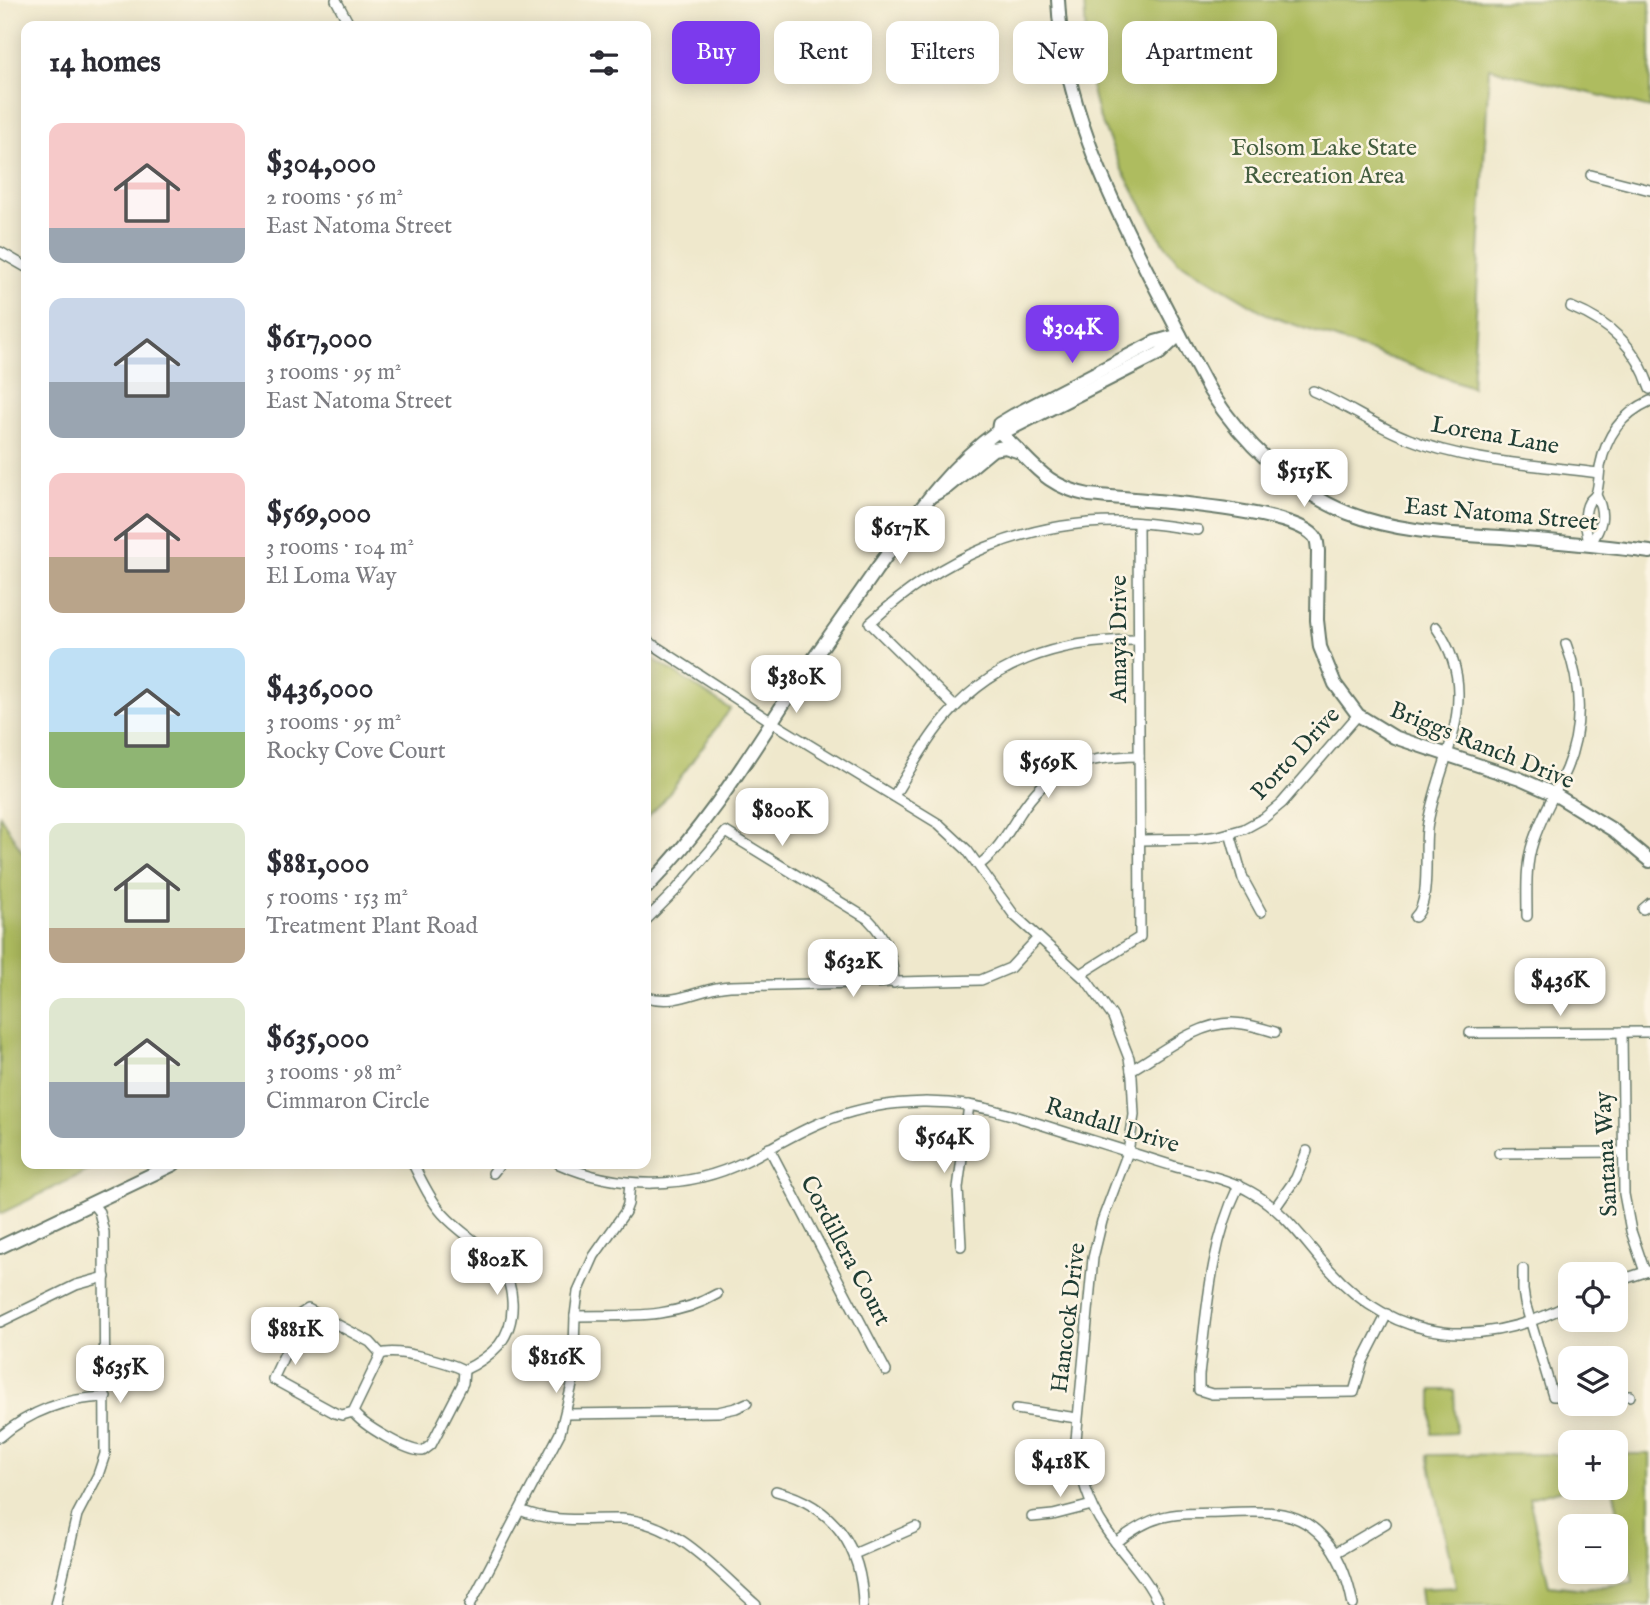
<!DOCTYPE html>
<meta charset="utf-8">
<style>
:root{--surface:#fff;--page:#f7f7f7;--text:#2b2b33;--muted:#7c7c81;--accent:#7c3aed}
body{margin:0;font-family:"IM FELL English",serif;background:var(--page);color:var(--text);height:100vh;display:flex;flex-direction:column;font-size:26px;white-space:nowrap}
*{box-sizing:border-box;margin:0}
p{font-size:23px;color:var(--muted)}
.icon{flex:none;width:38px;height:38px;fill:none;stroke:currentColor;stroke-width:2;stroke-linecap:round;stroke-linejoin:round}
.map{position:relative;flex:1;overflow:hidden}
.drawer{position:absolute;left:21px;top:21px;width:630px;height:1148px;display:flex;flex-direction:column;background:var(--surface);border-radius:14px;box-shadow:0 4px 18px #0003}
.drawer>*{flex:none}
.banner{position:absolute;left:672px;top:21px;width:665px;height:63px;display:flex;gap:14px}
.buttons{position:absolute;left:1558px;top:1262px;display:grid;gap:14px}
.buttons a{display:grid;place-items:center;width:70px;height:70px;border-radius:14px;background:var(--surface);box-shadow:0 4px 18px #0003;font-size:35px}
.price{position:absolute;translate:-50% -60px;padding:0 16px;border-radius:14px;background:#fff;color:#222;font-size:23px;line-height:46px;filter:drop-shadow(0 2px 4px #0008)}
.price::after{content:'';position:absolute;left:50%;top:42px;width:21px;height:16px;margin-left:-10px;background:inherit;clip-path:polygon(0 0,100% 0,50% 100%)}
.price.active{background:var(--accent);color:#fff}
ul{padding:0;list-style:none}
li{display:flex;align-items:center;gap:21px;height:175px;padding:0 28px}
li span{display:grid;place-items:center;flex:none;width:196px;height:140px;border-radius:14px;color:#555}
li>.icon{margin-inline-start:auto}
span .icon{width:84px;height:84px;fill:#fffc;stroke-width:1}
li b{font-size:30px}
h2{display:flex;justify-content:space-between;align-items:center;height:84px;padding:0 28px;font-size:30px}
.chip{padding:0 24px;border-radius:14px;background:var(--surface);box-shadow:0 4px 18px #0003;font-size:24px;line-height:63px}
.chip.active{background:var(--accent);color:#fff}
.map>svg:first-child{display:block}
</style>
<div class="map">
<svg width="1650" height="1605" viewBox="0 0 1650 1605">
<rect width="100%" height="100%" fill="#fcf5e5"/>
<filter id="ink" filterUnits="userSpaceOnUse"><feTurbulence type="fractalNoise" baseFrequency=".0143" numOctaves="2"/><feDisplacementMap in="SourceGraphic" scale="14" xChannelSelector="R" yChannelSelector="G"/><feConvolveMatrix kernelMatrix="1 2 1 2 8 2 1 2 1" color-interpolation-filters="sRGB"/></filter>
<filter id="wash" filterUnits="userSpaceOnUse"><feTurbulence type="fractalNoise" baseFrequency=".00686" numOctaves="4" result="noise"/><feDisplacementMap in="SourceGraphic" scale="28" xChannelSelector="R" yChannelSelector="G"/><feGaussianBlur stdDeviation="1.57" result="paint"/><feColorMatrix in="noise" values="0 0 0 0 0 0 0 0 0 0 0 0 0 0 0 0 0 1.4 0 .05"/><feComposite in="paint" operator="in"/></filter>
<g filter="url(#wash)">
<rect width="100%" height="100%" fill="#efe8cc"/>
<!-- green -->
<g fill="#aebc5f" stroke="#667c4a" stroke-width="2">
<polygon points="1084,0 1650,0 1650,108 1489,68 1472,387 1270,316 1178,261 1162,241 1122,170 1098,114 1088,74"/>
<polygon points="646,654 730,709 664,800 646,819"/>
<polygon points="0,815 26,858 26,1164 102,1164 0,1214"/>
<polygon points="1432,1390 1454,1390 1456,1433 1432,1434"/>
<polygon points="1570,1454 1570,1487 1529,1498 1549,1585 1585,1589 1633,1582 1613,1488 1615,1488 1615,1454 1650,1454 1650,1605 1422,1605 1420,1589 1456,1587 1428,1455"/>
</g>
</g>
<g filter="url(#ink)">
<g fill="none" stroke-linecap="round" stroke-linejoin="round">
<defs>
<g id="street">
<polyline points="336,0 350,26"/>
<polyline points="1591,175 1650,190"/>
<polyline points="0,252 26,267"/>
<path d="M1571,307C1611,323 1637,348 1650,389"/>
<path d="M1313,391C1346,405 1375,426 1409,439C1466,462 1538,465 1599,473"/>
<path d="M1590,544C1586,531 1582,514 1589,502C1592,498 1594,498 1596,494C1599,486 1599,475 1600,467C1606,436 1621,414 1650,401"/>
<path d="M1590,544C1602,527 1606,514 1596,495"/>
<path d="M646,640L772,722L939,824L967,850L1014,915L1087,981L1113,1017L1129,1058L1132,1077L1134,1115L1128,1152L1102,1221L1093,1258L1076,1440C1079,1472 1087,1502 1105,1528C1123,1555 1146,1575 1159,1605"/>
<path d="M955,707L870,623C940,558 1026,520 1123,522C1148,522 1173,527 1198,530"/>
<path d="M894,796C908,773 921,749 938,727C989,661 1058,640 1138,640"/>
<polyline points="1230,833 1243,879 1261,912"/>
<polyline points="1140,840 1197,839 1219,836 1244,829 1264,818 1282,803 1358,715"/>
<path d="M979,865C997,852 1007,834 1019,815C1050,765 1084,757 1139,756"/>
<polyline points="1643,909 1650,903"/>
<path d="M1527,916C1527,891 1525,866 1533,842C1541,817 1555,794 1566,769C1583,729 1582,685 1566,644"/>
<path d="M1415,917C1431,903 1424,851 1427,829C1433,782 1459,740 1458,693C1458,669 1449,646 1436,627"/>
<path d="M646,920L676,890L726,832L868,919C887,938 893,957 894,983"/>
<polyline points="1081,974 1140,937 1138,523"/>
<path d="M646,997C680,1006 698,988 730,986L981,980L1010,968L1038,938"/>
<polyline points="1622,1032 1624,1194 1631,1231 1645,1272"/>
<polyline points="1470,1033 1650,1032"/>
<path d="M1131,1070C1161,1053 1196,1023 1232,1023C1246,1023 1261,1028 1275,1032"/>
<polyline points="769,1148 886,1371"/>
<polyline points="1499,1153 1623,1152"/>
<path d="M559,1164C618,1190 688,1190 746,1161C774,1147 801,1129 830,1119C889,1097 955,1097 1015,1116C1067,1133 1120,1149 1173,1166C1200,1174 1227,1178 1251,1192C1285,1211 1304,1241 1329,1269C1397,1345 1484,1349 1570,1304"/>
<polyline points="493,1173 500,1164"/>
<path d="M1239,1185C1210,1245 1207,1311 1199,1375V1390L1212,1394L1354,1392L1363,1361L1387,1314"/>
<polyline points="1275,1208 1296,1178 1307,1151"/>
<polyline points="961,1246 958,1188 969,1105"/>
<polyline points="1523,1269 1523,1290 1525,1303 1553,1396 1570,1396"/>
<polyline points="1615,1282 1648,1271"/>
<path d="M575,1316C624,1315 673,1320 717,1294"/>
<polyline points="0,1322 76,1285 105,1277"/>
<path d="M381,1354L370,1342L308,1309L279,1328L287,1349L273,1379L335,1413L342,1415L353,1412L381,1354C397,1348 448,1362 464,1370C477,1364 490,1355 499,1345C518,1321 516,1283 496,1260C480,1243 459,1232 443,1214C430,1200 422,1181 413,1164"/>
<polyline points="1615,1396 1630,1396"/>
<polyline points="1016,1409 1077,1418"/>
<path d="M353,1412C362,1425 408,1452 423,1451L431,1445L463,1383L464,1370"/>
<polyline points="566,1414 718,1412 736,1408 747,1403"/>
<path d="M0,1437C30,1411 66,1398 106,1397"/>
<path d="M776,1491C834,1506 862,1547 863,1605"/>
<path d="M520,1510C554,1524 586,1518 622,1519C677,1522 717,1571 756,1605"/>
<polyline points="1032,1517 1053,1515 1092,1505"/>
<path d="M1116,1543C1155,1511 1174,1514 1222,1513C1239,1512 1258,1511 1276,1513C1324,1519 1345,1562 1353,1605"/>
<polyline points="1335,1553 1386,1523"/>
<polyline points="854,1554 916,1527"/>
<polyline points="56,1605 77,1515 98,1475 105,1454 104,1232 99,1212 92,1203"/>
<polyline points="470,1605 560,1433 573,1381 575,1316 578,1292 594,1256 625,1212 628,1204 630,1183"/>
</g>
<g id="secondary">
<path d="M1058,0C1063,100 1105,189 1150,277C1170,315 1189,353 1210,391C1242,441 1291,490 1348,513C1396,532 1450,534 1501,537C1551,541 1600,545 1650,552"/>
<path d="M998,431C1031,459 1042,486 1089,495C1133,500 1288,507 1314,536C1318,540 1317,545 1318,551L1317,620L1320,647L1335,684L1358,715L1394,737L1520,779L1554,794L1613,830L1650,861"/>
<polyline points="998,431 1004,432 1160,353 1178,336"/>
<polyline points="933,495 947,487 993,449 1005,447 1017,451"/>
<path d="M646,888C705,828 745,763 791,692C818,651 848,611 876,570C913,519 946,468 998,431L999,424L1014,415L1155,342L1180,335"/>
<polyline points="0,1247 174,1164"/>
</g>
</defs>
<!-- street casing -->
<use href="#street" stroke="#687969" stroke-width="12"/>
<!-- secondary casing -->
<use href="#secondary" stroke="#687969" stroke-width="16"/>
<!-- street -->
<use href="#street" stroke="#fff" stroke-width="9"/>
<!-- secondary -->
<use href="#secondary" stroke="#fff" stroke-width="12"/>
</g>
</g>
<g text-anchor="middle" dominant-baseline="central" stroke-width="5" stroke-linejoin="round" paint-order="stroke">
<!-- park labels -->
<g font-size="24" fill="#435d3f" stroke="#fcf5e5">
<text x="1324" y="148">Folsom Lake State<tspan x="1324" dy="28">Recreation Area</tspan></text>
</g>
<!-- street labels -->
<g font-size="24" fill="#1f3d34" stroke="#fcf5e5">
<text transform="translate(1495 436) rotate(10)">Lorena Lane</text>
<text transform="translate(1501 515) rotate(5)">East Natoma Street</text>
<text transform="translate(1119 639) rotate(-90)">Amaya Drive</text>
<text transform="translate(1482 746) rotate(22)">Briggs Ranch Drive</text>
<text transform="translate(1296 754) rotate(-47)">Porto Drive</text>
<text transform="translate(1112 1126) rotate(17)">Randall Drive</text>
<text transform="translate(1607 1154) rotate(-93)">Santana Way</text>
<text transform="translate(845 1251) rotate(62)">Cordillera Court</text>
<text transform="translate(1069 1318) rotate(-83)">Hancock Drive</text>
</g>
</g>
</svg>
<div class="buttons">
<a><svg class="icon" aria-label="locate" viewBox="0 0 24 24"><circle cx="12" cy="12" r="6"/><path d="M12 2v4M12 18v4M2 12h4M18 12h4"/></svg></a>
<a><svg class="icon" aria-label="layers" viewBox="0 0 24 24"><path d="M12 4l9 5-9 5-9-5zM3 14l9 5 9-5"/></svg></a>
<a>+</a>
<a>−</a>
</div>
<b class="price active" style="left:1072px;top:365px">$304K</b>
<b class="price" style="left:1304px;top:509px">$515K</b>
<b class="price" style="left:900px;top:566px">$617K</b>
<b class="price" style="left:796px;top:715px">$380K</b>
<b class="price" style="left:1048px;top:800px">$569K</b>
<b class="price" style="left:782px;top:848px">$800K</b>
<b class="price" style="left:853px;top:999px">$632K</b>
<b class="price" style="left:1560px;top:1018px">$436K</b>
<b class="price" style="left:944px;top:1175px">$564K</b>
<b class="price" style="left:497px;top:1297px">$802K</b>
<b class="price" style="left:295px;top:1367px">$881K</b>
<b class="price" style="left:556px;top:1395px">$816K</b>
<b class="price" style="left:120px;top:1405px">$635K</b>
<b class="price" style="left:1060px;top:1499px">$418K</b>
<div class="banner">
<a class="chip active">Buy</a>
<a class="chip">Rent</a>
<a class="chip">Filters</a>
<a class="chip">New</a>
<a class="chip">Apartment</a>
</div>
<section class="drawer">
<h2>14 homes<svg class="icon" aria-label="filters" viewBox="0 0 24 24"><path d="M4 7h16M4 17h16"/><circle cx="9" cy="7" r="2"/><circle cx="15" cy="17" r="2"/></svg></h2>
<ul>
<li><span style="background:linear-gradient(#f6c9c9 75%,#9aa5b1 0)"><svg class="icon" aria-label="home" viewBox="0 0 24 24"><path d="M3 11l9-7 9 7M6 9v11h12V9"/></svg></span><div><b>$304,000</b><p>2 rooms · 56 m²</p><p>East Natoma Street</p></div></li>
<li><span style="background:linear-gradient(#c9d6e8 60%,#9aa5b1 0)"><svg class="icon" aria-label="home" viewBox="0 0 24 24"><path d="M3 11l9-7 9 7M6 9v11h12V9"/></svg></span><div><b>$617,000</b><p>3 rooms · 95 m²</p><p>East Natoma Street</p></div></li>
<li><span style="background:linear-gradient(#f6c9c9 60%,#b9a48a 0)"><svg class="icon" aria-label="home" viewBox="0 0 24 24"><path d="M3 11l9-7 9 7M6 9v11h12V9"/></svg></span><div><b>$569,000</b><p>3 rooms · 104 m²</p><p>El Loma Way</p></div></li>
<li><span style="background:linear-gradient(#bfe0f5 60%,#8fb573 0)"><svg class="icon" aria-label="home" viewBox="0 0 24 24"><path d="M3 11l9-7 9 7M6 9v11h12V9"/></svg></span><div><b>$436,000</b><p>3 rooms · 95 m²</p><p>Rocky Cove Court</p></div></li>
<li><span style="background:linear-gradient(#dfe7d0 75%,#b9a48a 0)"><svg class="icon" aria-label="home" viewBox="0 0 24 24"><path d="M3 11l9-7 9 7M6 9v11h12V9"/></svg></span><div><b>$881,000</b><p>5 rooms · 153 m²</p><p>Treatment Plant Road</p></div></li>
<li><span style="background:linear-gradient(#dfe7d0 60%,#9aa5b1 0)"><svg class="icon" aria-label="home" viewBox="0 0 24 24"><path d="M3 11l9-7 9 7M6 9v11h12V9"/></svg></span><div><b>$635,000</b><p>3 rooms · 98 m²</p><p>Cimmaron Circle</p></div></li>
</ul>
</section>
</div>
